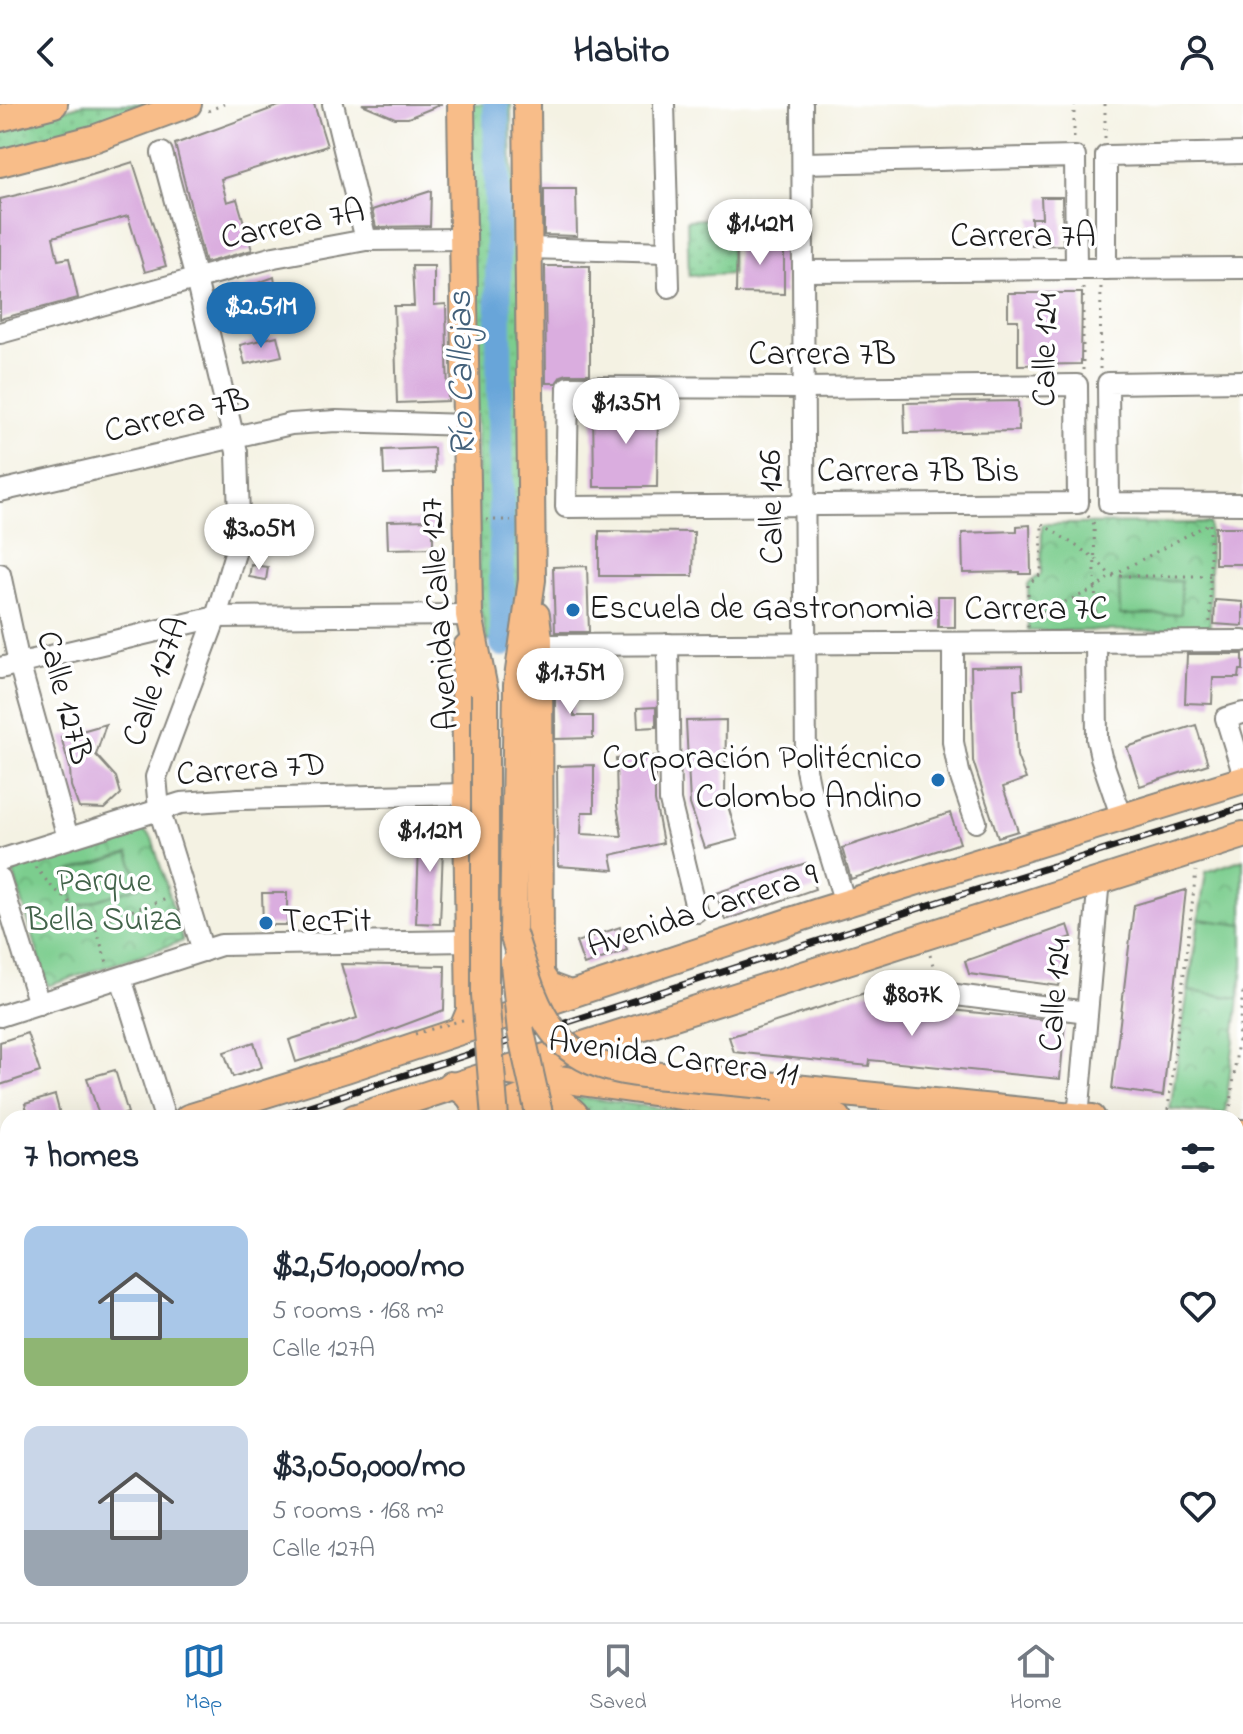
<!DOCTYPE html>
<meta charset="utf-8">
<style>
:root{--surface:#fff;--page:#f2f2f3;--text:#1f2937;--muted:#747a83;--line:#e0e1e3;--accent:#1f6fb2}
body{margin:0;font-family:"Indie Flower",sans-serif;background:var(--page);color:var(--text);height:100vh;display:flex;flex-direction:column;font-size:30px;white-space:nowrap}
*{box-sizing:border-box;margin:0}
p{font-size:26px;color:var(--muted)}
.icon{flex:none;width:44px;height:44px;fill:none;stroke:currentColor;stroke-width:2;stroke-linecap:round;stroke-linejoin:round}
.map{position:relative;flex:1;overflow:hidden}
.details{position:absolute;left:0px;top:1006px;width:1244px;height:512px;display:flex;flex-direction:column;background:var(--surface);border-radius:24px 24px 0 0;box-shadow:0 8px 32px #0002}
.details>*{flex:none}
.price{position:absolute;translate:-50% -68px;padding:0 18px;border-radius:28px;background:#fff;color:#222;font-size:26px;line-height:52px;filter:drop-shadow(0 2px 4px #0008)}
.price::after{content:'';position:absolute;left:50%;top:48px;width:24px;height:18px;margin-left:-12px;background:inherit;clip-path:polygon(0 0,100% 0,50% 100%)}
.price.current{background:var(--accent);color:#fff}
ul{padding:0;list-style:none}
li{display:flex;align-items:center;gap:24px;height:200px;padding:0 24px}
li span{display:grid;place-items:center;flex:none;width:224px;height:160px;border-radius:16px;color:#555}
li>.icon{margin-inline-start:auto}
span .icon{width:96px;height:96px;fill:#fffc;stroke-width:1}
li b{font-size:34px}
h2{display:flex;justify-content:space-between;align-items:center;height:96px;padding:0 24px;font-size:34px}
header{display:flex;justify-content:space-between;align-items:center;height:104px;padding:0 24px;background:var(--surface);font-size:36px;font-weight:700}
.tabs{display:flex;justify-content:space-around;align-items:center;height:112px;border-top:2px solid var(--line);background:var(--surface);font-size:22px;color:var(--muted)}
.tabs a{display:grid;justify-items:center;gap:4px}
.tabs .current{color:var(--accent)}
.map>svg:first-child{display:block}
</style>
<header><svg class="icon" aria-label="back" viewBox="0 0 24 24"><path d="M15 5l-7 7 7 7"/></svg>Habito<svg class="icon" aria-label="person" viewBox="0 0 24 24"><circle cx="12" cy="8" r="4"/><path d="M4 21q1-7 8-7t8 7"/></svg></header>
<div class="map">
<svg width="1243" height="1518" viewBox="0 0 1243 1518">
<defs>
<pattern id="grass-dots" width="8" height="8" patternUnits="userSpaceOnUse" patternTransform="scale(2)"><rect width="8" height="8" fill="#7ccd8e"/><path d="M2 2h.1M6 6h.1" fill="none" stroke="#6baf7a" stroke-width="1.8" stroke-linecap="round"/></pattern>
<pattern id="park-crowns" width="20" height="18" patternUnits="userSpaceOnUse" patternTransform="scale(2)"><rect width="20" height="18" fill="#7ccd8e"/><path d="M2 6a3 3 0 1 1 6 0M12 15a3 3 0 1 1 6 0" fill="none" stroke="#6baf7a"/></pattern>
</defs>
<rect width="100%" height="100%" fill="#fff"/>
<filter id="ink" filterUnits="userSpaceOnUse"><feTurbulence type="fractalNoise" baseFrequency=".0125" numOctaves="2"/><feDisplacementMap in="SourceGraphic" scale="16" xChannelSelector="R" yChannelSelector="G"/><feConvolveMatrix kernelMatrix="1 2 1 2 8 2 1 2 1" color-interpolation-filters="sRGB"/></filter>
<filter id="wash" filterUnits="userSpaceOnUse"><feTurbulence type="fractalNoise" baseFrequency=".006" numOctaves="4" result="noise"/><feDisplacementMap in="SourceGraphic" scale="32" xChannelSelector="R" yChannelSelector="G"/><feGaussianBlur stdDeviation="1.8" result="paint"/><feColorMatrix in="noise" values="0 0 0 0 0 0 0 0 0 0 0 0 0 0 0 0 0 1.4 0 .05"/><feComposite in="paint" operator="in"/></filter>
<g filter="url(#wash)">
<rect width="100%" height="100%" fill="#f4f2e3"/>
<!-- grass -->
<g fill="url(#grass-dots)" stroke="#4c7455" stroke-width="2">
<polygon points="83,0 158,0 38,39 0,48 0,23"/>
<path d="M470,0H511C511,42 511,82 521,123L524,427L515,515L509,536L487,537L480,505Z"/>
<polygon points="729,114 732,170 689,172 687,116"/>
<polygon points="564,991 732,1014 587,1014"/>
<rect x="522" y="1510" width="74" height="8"/>
</g>
<!-- park -->
<g fill="url(#park-crowns)" stroke="#4c7455" stroke-width="2">
<polygon points="1210,419 1210,526 1028,527 1028,480 1041,470 1042,420"/>
<polygon points="131,724 142,725 152,734 183,837 48,882 13,767 30,758"/>
<polygon points="1243,755 1243,861 1225,1010 1170,1005 1206,768"/>
<polygon points="991,1510 1226,1510 1225,1518 990,1518"/>
</g>
<!-- pitch -->
<g fill="#7ccd8e" stroke="#4c7455" stroke-width="2">
<polygon points="1181,477 1181,510 1120,511 1119,478"/>
<polygon points="129,749 140,782 76,803 66,769"/>
<polygon points="1199,815 1243,821 1243,860 1239,894 1189,887"/>
</g>
<g fill="none" stroke-linecap="round" stroke-linejoin="round">
<!-- river -->
<g stroke="#67a5d9" stroke-width="26">
<polyline points="496,0 503,540"/>
<polyline points="577,1510 577,1518"/>
</g>
</g>
<g id="blocks">
<!-- building -->
<g fill="#daaddf">
<polygon points="284,0 314,0 327,42 221,75 227,98 237,95 252,146 205,159 175,40"/>
<polygon points="362,0 442,0 408,14 395,14"/>
<polygon points="133,58 166,162 145,168 128,112 53,133 58,156 69,154 78,194 0,215 0,95 63,80"/>
<polygon points="544,85 576,85 577,132 544,131"/>
<polygon points="431,87 430,122 376,123 372,106"/>
<polygon points="1041,93 1062,93 1063,141 1032,142 1031,114 1042,114"/>
<polygon points="737,136 784,137 784,190 736,189"/>
<polygon points="412,162 434,162 434,201 446,200 448,297 397,299 394,202 414,202"/>
<polygon points="545,162 590,162 590,270 567,270 561,272 556,279 546,279"/>
<polygon points="274,173 277,189 269,191 270,200 234,210 227,186 236,183 238,186"/>
<polygon points="1008,189 1082,189 1081,260 1018,261 1018,216 1008,216"/>
<polygon points="277,232 282,252 245,260 240,241"/>
<polygon points="1018,297 1019,327 905,329 904,299"/>
<polygon points="658,301 657,383 594,383 593,302"/>
<polygon points="434,344 435,369 384,371 383,346"/>
<polygon points="433,416 433,444 388,445 387,417"/>
<polygon points="1030,421 1031,470 1020,470 1020,468 963,469 962,429 1017,427 1017,422"/>
<rect x="1215" y="423" width="28" height="37"/>
<polygon points="599,427 694,428 693,472 599,472"/>
<polygon points="251,461 268,463 266,476 249,473"/>
<polygon points="587,462 589,528 555,528 553,463"/>
<rect x="938" y="492" width="17" height="31"/>
<polygon points="1215,496 1243,498 1243,522 1214,520"/>
<polygon points="1187,550 1243,550 1243,566 1240,566 1239,574 1213,574 1212,600 1185,599"/>
<polygon points="1022,562 1023,585 1014,585 1017,652 1026,675 1003,683 1018,727 998,733 973,657 971,563"/>
<polygon points="555,580 572,580 574,612 593,612 593,634 555,635"/>
<polygon points="656,603 656,623 638,624 637,604"/>
<polygon points="726,616 725,692 738,735 705,744 690,700 686,617"/>
<polygon points="106,620 96,651 116,673 121,690 105,705 79,704 71,682 70,664 61,633"/>
<polygon points="1196,621 1208,660 1140,682 1127,643"/>
<polygon points="655,652 655,697 663,739 611,751 614,766 558,762 557,662 594,661 594,708 582,708 581,730 622,732 617,702 616,655"/>
<polygon points="950,709 960,739 851,775 842,744"/>
<polygon points="420,719 444,720 440,820 416,819"/>
<polygon points="806,759 815,785 725,816 716,789"/>
<polygon points="1186,786 1163,992 1112,985 1134,801"/>
<polygon points="262,789 287,789 287,821 263,821"/>
<polygon points="1068,821 1072,833 1066,835 1069,843 1059,882 969,870 965,857"/>
<polygon points="620,823 627,846 584,861 576,838"/>
<polygon points="341,860 445,862 444,906 356,939 296,958 289,936 357,914"/>
<polygon points="877,885 876,898 1065,918 1060,975 870,956 869,962 734,948 729,933"/>
<polygon points="27,929 40,968 0,981 0,938"/>
<polygon points="254,938 262,963 233,973 224,948"/>
<polygon points="115,966 128,1009 112,1014 100,1014 87,974"/>
<polygon points="55,991 61,1014 29,1014 25,1000"/>
</g>
</g>
</g>
<g filter="url(#ink)">
<use href="#blocks" fill-opacity="0" stroke="#888780" stroke-width="2"/>
<g fill="none" stroke-linecap="round" stroke-linejoin="round">
<defs>
<g id="minor">
<polyline points="333,0 366,136"/>
<polyline points="664,0 669,183"/>
<polyline points="802,0 806,665 810,685 845,799"/>
<polyline points="162,49 196,175 237,348 239,414 235,449 216,513 156,673 159,705 203,847"/>
<polyline points="803,59 1075,53 1076,165"/>
<polyline points="529,144 667,148"/>
<polyline points="1106,165 1106,52 1243,49"/>
<polyline points="803,167 1243,164"/>
<polyline points="0,229 274,153 366,136 462,135"/>
<polyline points="1243,277 1108,279 1109,399 1243,400"/>
<polygon points="1077,281 1078,399 566,403 568,283 803,284"/>
<polyline points="0,387 291,320 336,317 466,321"/>
<polyline points="0,470 19,559 68,734"/>
<polyline points="1096,538 1097,635 1101,653 1122,714"/>
<polyline points="953,539 953,638 959,668 976,718"/>
<polyline points="668,540 670,697 697,808"/>
<polyline points="530,550 539,544 550,541 1243,537"/>
<polyline points="0,564 216,513 469,511"/>
<polyline points="1243,609 1226,614 1243,669"/>
<polyline points="0,756 181,699 239,695 467,690"/>
<polyline points="0,774 39,900"/>
<polyline points="121,874 165,1014"/>
<polyline points="941,889 1087,908"/>
<polyline points="0,912 221,841 469,837"/>
<polyline points="1078,1013 1099,775"/>
<polyline points="1236,1187 1243,1188"/>
<polyline points="1236,1367 1243,1368"/>
<polyline points="369,1510 370,1518"/>
<polyline points="446,1510 447,1518"/>
<polyline points="732,1510 733,1518"/>
<polyline points="915,1510 915,1518"/>
</g>
<g id="major">
<polyline points="461,0 469,511 485,590"/>
<polyline points="0,14 54,0"/>
<polyline points="0,59 96,34 188,0"/>
<polyline points="536,511 539,535 540,870 548,882 570,890"/>
<polyline points="513,830 517,581 532,476 527,0"/>
<polyline points="462,926 470,907 465,580 467,543"/>
<polyline points="509,968 838,1014"/>
<path d="M450,981C468,986 475,996 477,1014"/>
<polyline points="775,982 1092,1014"/>
<polyline points="188,1014 346,965 818,808 1243,676"/>
<polyline points="354,1014 1243,731"/>
<path d="M497,1014C518,983 556,986 578,1014"/>
<polyline points="1236,1029 1243,1029"/>
<polyline points="1236,1059 1243,1060"/>
<polyline points="0,1072 8,1070"/>
<polyline points="0,1126 8,1123"/>
<polyline points="513,1510 514,1518"/>
<polyline points="611,1510 612,1518"/>
</g>
</defs>
<!-- minor casing -->
<use href="#minor" stroke="#888780" stroke-width="24"/>
<!-- major casing -->
<use href="#major" stroke="#888780" stroke-width="30"/>
<!-- path -->
<g stroke="#888780" stroke-width="3" stroke-dasharray="2 6" stroke-linecap="butt">
<polyline points="1074,0 1074,36"/>
<polyline points="1105,0 1105,36"/>
<polyline points="208,7 224,0"/>
<polyline points="1100,265 1101,181"/>
<polyline points="1083,266 1083,182"/>
<polyline points="1088,412 1094,420 1096,522"/>
<polyline points="486,416 511,416"/>
<polyline points="1042,420 1095,454 1111,472 1210,472"/>
<polyline points="1210,420 1210,520"/>
<polyline points="1028,514 1095,485 1111,472 1210,419"/>
<polyline points="1028,523 1028,480 1041,470 1042,421"/>
<polyline points="35,763 52,783 94,819 107,859"/>
<polyline points="94,819 170,794"/>
<polyline points="930,851 937,874"/>
<polyline points="1230,1010 1243,888"/>
<polyline points="1167,1014 1196,767"/>
<polyline points="1020,1510 1023,1518"/>
<polyline points="1087,1518 1088,1510"/>
<polyline points="1165,1518 1165,1510"/>
<polyline points="1201,1518 1243,1514"/>
</g>
<!-- minor -->
<use href="#minor" stroke="#fff" stroke-width="20"/>
<!-- major -->
<use href="#major" stroke="#f8bd89" stroke-width="26"/>
<defs>
<g id="rail">
<polyline points="272,1014 957,792 1243,703"/>
<polyline points="0,1098 8,1095"/>
</g>
</defs>
<!-- rail casing -->
<use href="#rail" stroke="#1c1c1c" stroke-width="7"/>
<!-- rail -->
<use href="#rail" stroke="#fff" stroke-width="4" stroke-dasharray="12" stroke-linecap="butt"/>
<defs>
<g id="major-bridge">
<polyline points="485,590 485,891 495,1014"/>
<path d="M513,830C524,863 532,899 553,927C585,970 641,970 689,974C718,977 746,979 775,982"/>
<polyline points="514,860 521,928 540,1014"/>
</g>
</defs>
<!-- major-bridge casing -->
<use href="#major-bridge" stroke="#888780" stroke-width="30" stroke-linecap="butt"/>
<!-- path-bridge -->
<polyline stroke="#888780" stroke-width="3" stroke-dasharray="2 6" stroke-linecap="butt" points="415,930 466,915"/>
<!-- major-bridge -->
<use href="#major-bridge" stroke="#f8bd89" stroke-width="26"/>
</g>
</g>
<!-- markers -->
<g fill="#1f6fb2" stroke="#fff" stroke-width="3">
<circle cx="573" cy="506" r="8"/>
<circle cx="938" cy="676" r="8"/>
<circle cx="266" cy="819" r="8"/>
</g>
<g text-anchor="middle" dominant-baseline="central" stroke-width="7" stroke-linejoin="round" paint-order="stroke">
<!-- street labels -->
<g font-size="34" fill="#1c1c1c" stroke="#fff">
<text transform="translate(293 122) rotate(-11)">Carrera 7A</text>
<text x="1023" y="134">Carrera 7A</text>
<text transform="translate(1047 246) rotate(-89)">Calle 124</text>
<text x="822" y="252">Carrera 7B</text>
<text transform="translate(177 313) rotate(-13)">Carrera 7B</text>
<text x="918" y="369">Carrera 7B Bis</text>
<text transform="translate(773 403) rotate(-91)">Calle 126</text>
<text x="1036" y="507">Carrera 7C</text>
<text transform="translate(441 510) rotate(-94)">Avenida Calle 127</text>
<text transform="translate(157 578) rotate(-70)">Calle 127A</text>
<text transform="translate(63 594) rotate(75)">Calle 127B</text>
<text transform="translate(251 667) rotate(-4)">Carrera 7D</text>
<text transform="translate(703 808) rotate(-18)">Avenida Carrera 9</text>
<text transform="translate(1057 891) rotate(-85)">Calle 124</text>
<text transform="translate(673 955) rotate(8)">Avenida Carrera 11</text>
</g>
<!-- poi labels -->
<g font-size="34" fill="#1c1c1c" stroke="#fff" text-anchor="start">
<text x="589" y="506">Escuela de Gastronomia</text>
<text x="922" y="656" text-anchor="end">Corporación Politécnico<tspan x="922" dy="39">Colombo Andino</tspan></text>
<text x="282" y="819">TecFit</text>
</g>
<!-- park labels -->
<g font-size="34" fill="#42634a" stroke="#fff">
<text x="104" y="779">Parque<tspan x="104" dy="39">Bella Suiza</tspan></text>
</g>
<!-- water labels -->
<g font-size="36" font-style="italic" fill="#42607a" stroke="#fff">
<text transform="translate(463 270) rotate(-91)">Río Callejas</text>
</g>
</g>
</svg>
<b class="price" style="left:760px;top:163px">$1.42M</b>
<b class="price current" style="left:261px;top:246px">$2.51M</b>
<b class="price" style="left:626px;top:342px">$1.35M</b>
<b class="price" style="left:259px;top:468px">$3.05M</b>
<b class="price" style="left:570px;top:612px">$1.75M</b>
<b class="price" style="left:430px;top:770px">$1.12M</b>
<b class="price" style="left:912px;top:934px">$807K</b>
<section class="details">
<h2>7 homes<svg class="icon" aria-label="filters" viewBox="0 0 24 24"><path d="M4 7h16M4 17h16"/><circle cx="9" cy="7" r="2"/><circle cx="15" cy="17" r="2"/></svg></h2>
<ul>
<li><span style="background:linear-gradient(#a9c7e8 70%,#8fb573 0)"><svg class="icon" aria-label="home" viewBox="0 0 24 24"><path d="M3 11l9-7 9 7M6 9v11h12V9"/></svg></span><div><b>$2,510,000/mo</b><p>5 rooms · 168 m²</p><p>Calle 127A</p></div><svg class="icon" aria-label="heart" viewBox="0 0 24 24"><path d="M12 20l-8-8c-3-5 5-10 8-4 3-6 11-1 8 4z"/></svg></li>
<li><span style="background:linear-gradient(#c9d6e8 65%,#9aa5b1 0)"><svg class="icon" aria-label="home" viewBox="0 0 24 24"><path d="M3 11l9-7 9 7M6 9v11h12V9"/></svg></span><div><b>$3,050,000/mo</b><p>5 rooms · 168 m²</p><p>Calle 127A</p></div><svg class="icon" aria-label="heart" viewBox="0 0 24 24"><path d="M12 20l-8-8c-3-5 5-10 8-4 3-6 11-1 8 4z"/></svg></li>
</ul>
</section>
</div>
<nav class="tabs">
<a class="current"><svg class="icon" aria-label="map" viewBox="0 0 24 24"><path d="M3 6l6-2 6 2 6-2v14l-6 2-6-2-6 2zM9 4v14M15 6v14"/></svg>Map</a>
<a><svg class="icon" aria-label="saved" viewBox="0 0 24 24"><path d="M7 4h10v16l-5-4-5 4z"/></svg>Saved</a>
<a><svg class="icon" aria-label="home" viewBox="0 0 24 24"><path d="M3 11l9-7 9 7M6 9v11h12V9"/></svg>Home</a>
</nav>
